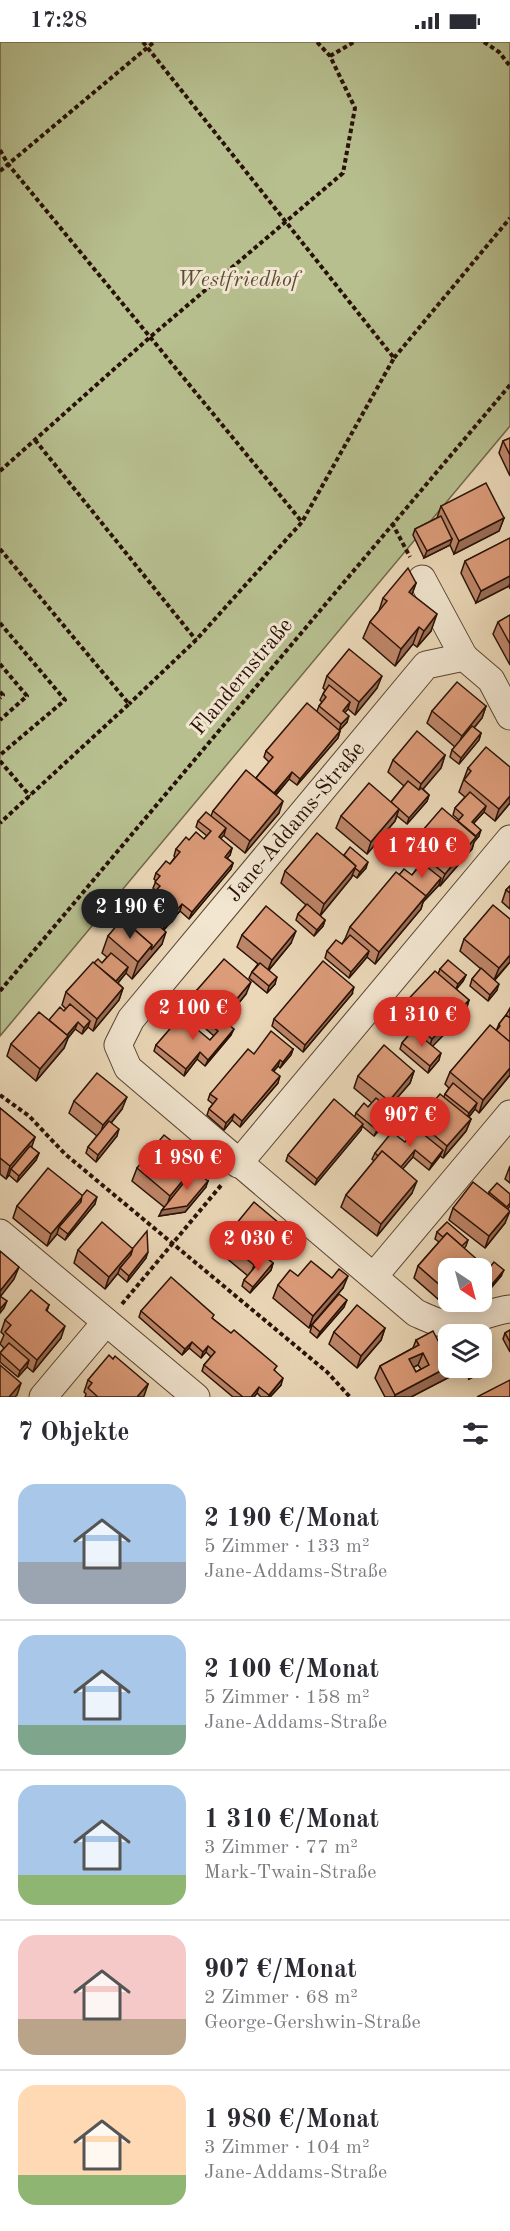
<!DOCTYPE html>
<html lang="de">
<meta charset="utf-8">
<style>
:root{--surface:#fff;--page:#f7f7f7;--text:#2b2b33;--muted:#7c7c81;--line:#e1e1e2;--accent:#d93025}
body{margin:0;font-family:"Old Standard TT",serif;background:var(--page);color:var(--text);height:100vh;display:flex;flex-direction:column;font-size:22px;white-space:nowrap}
*{box-sizing:border-box;margin:0}
p{font-size:20px;color:var(--muted)}
.icon{flex:none;width:33px;height:33px;fill:none;stroke:currentColor;stroke-width:2;stroke-linecap:round;stroke-linejoin:round}
.map{position:relative;height:1355px;overflow:hidden}
.drawer{display:flex;flex-direction:column;background:var(--surface);flex:1}
.drawer>*{flex:none}
.needle{width:39px;rotate:144deg}
.controls{position:absolute;left:438px;top:1216px;display:grid;gap:12px}
.controls a{display:grid;place-items:center;width:54px;height:54px;border-radius:12px;background:var(--surface);box-shadow:0 3px 15px #0003;font-size:30px}
.price{position:absolute;translate:-50% -51px;padding:0 14px;border-radius:21px;background:var(--accent);color:#fff;font-size:20px;line-height:39px;filter:drop-shadow(0 2px 3px #0008)}
.price::after{content:'';position:absolute;left:50%;top:36px;width:18px;height:14px;margin-left:-9px;background:inherit;clip-path:polygon(0 0,100% 0,50% 100%)}
.price.active{background:#222;color:#fff}
ul{padding:0;list-style:none}
li{display:flex;align-items:center;gap:18px;height:150px;padding:0 18px}
li+li{border-top:2px solid var(--line)}
li span{display:grid;place-items:center;flex:none;width:168px;height:120px;border-radius:18px;color:#555}
li>.icon{margin-inline-start:auto}
span .icon{width:72px;height:72px;fill:#fffc;stroke-width:1}
li b{font-size:26px}
h2{display:flex;justify-content:space-between;align-items:center;height:72px;padding:0 18px;font-size:26px}
.status{display:flex;justify-content:space-between;align-items:center;height:42px;padding:0 30px;background:var(--surface);direction:ltr}
.status svg{height:16px;fill:currentColor}
.map>svg:first-child{display:block}
</style>
<div class="status"><b>17:28</b><svg viewBox="0 0 49 12"><path d="M0 12V9h3v3zM5 12V6h3v6zM10 12V3h3v9zM15 12V0h3v12zM26 1h20v11H26zM47 4h2v5h-2z"/></svg></div>
<div class="map">
<svg width="510" height="1355" viewBox="0 0 510 1355">
<rect width="100%" height="100%" fill="#ebd8b8"/>
<filter id="stains"><feTurbulence type="fractalNoise" baseFrequency=".00333" numOctaves="4"/><feColorMatrix values="0 0 0 0 .2 0 0 0 0 .09 0 0 0 0 .02 0 0 0 .5 -.17"/></filter>
<radialGradient id="worn" r=".72"><stop offset=".6" stop-color="#630" stop-opacity="0"/><stop offset="1" stop-color="#630" stop-opacity=".3"/></radialGradient>
<!-- green -->
<polygon fill="#b7bf8f" stroke="#70684a" stroke-width="1.5" points="0,0 510,0 510,384 0,994"/>
<g fill="none" stroke-linecap="round" stroke-linejoin="round">
<defs>
<g id="minor">
<polyline points="422,537 464,615"/>
<path d="M510,674L491,638L464,615L426,623L131,977L118,1003L128,1026L416,1271C423,1274 431,1278 438,1280C458,1286 489,1269 510,1267"/>
<polyline points="238,1122 510,797"/>
<polyline points="0,1191 196,1355"/>
<polyline points="374,1234 510,1072"/>
<polyline points="43,1355 106,1280"/>
</g>
</defs>
<!-- minor casing -->
<use href="#minor" stroke="#594332" stroke-width="29"/>
<!-- path -->
<g stroke="#281106" stroke-width="4" stroke-dasharray="4.5 3" stroke-linecap="butt">
<polyline points="143,0 394,316 302,480"/>
<polyline points="484,0 499,10 510,24"/>
<polyline points="330,14 354,0"/>
<polyline points="0,108 8,122 302,480 196,598 129,662"/>
<polyline points="0,129 154,0"/>
<polyline points="394,316 510,176"/>
<polyline points="35,398 196,598"/>
<polyline points="0,429 149,296 343,131 355,66 330,14 317,0"/>
<polyline points="392,481 410,515"/>
<polyline points="0,507 129,662 0,781"/>
<polyline points="0,581 65,658 0,713"/>
<polyline points="0,622 27,654 0,678"/>
<polyline points="0,650 3,653 0,656"/>
<polyline points="0,719 30,754"/>
<polyline points="0,949 510,343"/>
<polyline points="0,1053 29,1074 65,1112 327,1330 350,1355"/>
<polyline points="122,1262 223,1141"/>
</g>
<!-- minor -->
<use href="#minor" stroke="#f2e6d1" stroke-width="27"/>
</g>
<!-- wall -->
<g fill="#bd8568" stroke="#281106" stroke-width="1.5" fill-rule="evenodd">
<polygon points="510,396 510,434 499,411 503,399"/>
<polygon points="441,464 504,476 499,489 454,512 450,503 424,516 413,493 415,487 437,476"/>
<polygon points="510,496 510,547 509,544 476,561 461,531 465,519"/>
<polygon points="416,541 412,552 431,589 417,605 413,602 395,624 363,596 370,580 379,569 383,556"/>
<polygon points="510,573 510,623 493,592 498,580"/>
<polygon points="327,634 377,646 355,673 348,667 345,670 347,680 339,688 340,689 338,696 297,743 289,737 276,753 279,771 245,811 223,793 220,797 232,806 230,813 227,816 233,821 231,827 189,877 180,869 164,888 162,902 132,937 126,931 118,941 123,946 119,958 93,989 88,985 82,992 75,987 68,996 64,1006 36,1039 7,1014 11,1002 64,969 66,967 62,963 66,950 94,921 102,921 107,915 102,911 108,894 124,878 142,869 143,863 156,849 153,846 156,839 154,837 156,831 170,822 175,815 174,814 176,807 189,798 204,797 207,794 196,785 198,779 211,774 213,769 256,736 269,720 264,715 266,709 317,669 319,664 322,660 320,658 325,648 323,646"/>
<polygon points="486,664 482,676 474,686 481,691 479,698 459,722 450,715 452,708 455,705 427,681 432,669"/>
<polygon points="445,713 441,726 423,747 429,753 427,759 407,782 397,774 395,779 367,812 336,786 341,774 391,760 404,744 388,730 393,718"/>
<polygon points="468,726 510,761 495,779 484,770 474,781 479,794 474,800 472,807 440,844 439,843 423,860 421,867 375,922 367,915 349,936 325,916 327,909 342,902 345,897 350,885 399,833 412,833 418,825 406,815 410,803 459,778 453,773 455,766 465,755 459,750"/>
<polygon points="344,813 366,826 357,836 353,833 351,836 320,874 325,878 323,884 314,894 296,878 298,872 306,863 281,841 285,829"/>
<polygon points="510,844 510,867 502,860 506,848"/>
<polygon points="510,877 510,920 495,938 497,948 488,959 470,944 472,937 481,927 460,909 464,897"/>
<polygon points="242,893 291,901 269,928 275,942 267,951 249,936 252,930 258,922 237,905"/>
<polygon points="440,927 466,933 463,939 456,947 469,958 465,971 432,1004 439,1018 428,1031 400,1007 402,1001 409,993 394,980 398,968 438,932"/>
<polygon points="197,948 246,952 224,979 231,993 205,1024 197,1017 184,1034 154,1009 156,1003 210,998 214,994 206,987 208,981 212,977 193,960"/>
<polygon points="352,952 303,1010 272,984 274,977"/>
<polygon points="510,966 510,1033 479,1071 475,1067 469,1075 471,1077 466,1089 443,1116 440,1114 429,1128 413,1115 402,1127 412,1151 377,1194 341,1165 346,1153 374,1119 372,1117 375,1111 405,1100 413,1092 417,1079 444,1055 445,1052 449,1046 445,1042 450,1030 496,989 499,982 506,973"/>
<polygon points="293,1007 291,1013 280,1026 278,1024 274,1029 278,1041 240,1085 232,1078 224,1088 207,1073 209,1067 213,1062 208,1058 210,1052 254,1012"/>
<polygon points="414,1029 410,1041 388,1066 393,1070 390,1076 374,1094 362,1084 361,1088 315,1143 286,1119 288,1113 355,1074 356,1071 368,1065 372,1061 354,1046 358,1034"/>
<polygon points="74,1059 122,1067 111,1081 117,1094 96,1120 86,1111 88,1105 97,1094 69,1071"/>
<polygon points="0,1066 35,1095 31,1105 39,1111 36,1118 17,1140 9,1133 6,1137 0,1132"/>
<polygon points="510,1124 510,1141 505,1137"/>
<polygon points="137,1126 195,1128 206,1145 185,1170 159,1174 164,1165 132,1139"/>
<polygon points="489,1150 510,1152 510,1164 508,1167 505,1181 485,1206 449,1178 453,1166 489,1152"/>
<polygon points="82,1154 95,1162 65,1198 57,1192 47,1204 13,1176 17,1164"/>
<polygon points="437,1190 468,1198 466,1204 448,1227 448,1259 438,1257 414,1236 418,1224 439,1200 435,1197"/>
<polygon points="223,1198 280,1198 266,1215 273,1221 271,1228 250,1251 242,1244 244,1238 248,1234 219,1210"/>
<polygon points="133,1206 146,1216 127,1240 118,1232 118,1231 105,1247 74,1221 78,1208"/>
<polygon points="298,1234 343,1246 309,1286 273,1256 278,1243"/>
<polygon points="501,1234 485,1253 482,1250 482,1235"/>
<polygon points="49,1263 47,1269 61,1296 33,1330 27,1325 18,1335 0,1320 0,1311 4,1306 0,1302 4,1293 1,1290 5,1278"/>
<polygon points="344,1265 317,1296 310,1290 312,1283"/>
<polygon points="141,1269 213,1277 275,1329 281,1343 270,1355 261,1355 257,1351 254,1355 233,1355 202,1329 204,1323 211,1315 206,1310 201,1316 189,1306 182,1313 139,1275"/>
<polygon points="385,1286 381,1298 357,1326 329,1302 334,1290"/>
<polygon points="510,1288 510,1310 503,1297 505,1291"/>
<path d="M416,1298L448,1326L489,1327L469,1337L463,1328L411,1355H385L375,1336L380,1324L413,1306ZM418,1323L421,1327L416,1330L413,1325Z"/>
<polygon points="88,1338 148,1342 143,1355 85,1355 86,1352 84,1350"/>
</g>
<!-- shaded-wall -->
<g fill="#9a6c55" stroke="#281106" stroke-width="1.5">
<polygon points="504,476 499,489 454,512 459,499"/>
<polygon points="452,497 450,503 424,516 427,509"/>
<polygon points="510,534 510,541 509,544 476,561 481,549"/>
<polygon points="416,541 410,558 409,550"/>
<polygon points="437,572 431,589 417,605 424,589"/>
<polygon points="419,585 413,602 395,624 401,607"/>
<polygon points="382,634 377,646 355,673 359,660"/>
<polygon points="350,660 348,667 341,675 343,669"/>
<polygon points="486,664 482,676 457,706 462,694"/>
<polygon points="349,674 347,680 339,689 341,682"/>
<polygon points="340,689 338,696 297,743 300,737"/>
<polygon points="481,691 479,698 459,722 461,716"/>
<polygon points="445,713 441,726 417,754 421,742"/>
<polygon points="292,730 289,737 268,762 271,756"/>
<polygon points="429,753 427,759 407,782 409,776"/>
<polygon points="510,754 510,761 495,779 499,767"/>
<polygon points="283,759 279,771 245,811 250,799"/>
<polygon points="486,764 484,770 469,786 472,780"/>
<polygon points="399,767 395,779 367,812 371,800"/>
<polygon points="226,786 224,793 216,802 219,795"/>
<polygon points="481,788 479,794 474,800 472,807 440,844 445,832"/>
<polygon points="232,806 230,813 223,821 225,815"/>
<polygon points="368,820 366,826 357,836 360,830"/>
<polygon points="233,821 231,827 189,877 192,870"/>
<polygon points="356,824 351,836 320,874 324,862"/>
<polygon points="441,836 439,843 423,860 421,867 375,922 379,910"/>
<polygon points="182,862 180,869 163,888 165,882"/>
<polygon points="325,878 323,884 314,894 317,888"/>
<polygon points="296,889 291,901 267,930 272,918"/>
<polygon points="166,890 162,902 132,937 138,920 152,903"/>
<polygon points="369,909 367,915 349,936 351,930"/>
<polygon points="510,913 510,920 494,938 499,926"/>
<polygon points="128,925 126,931 110,950 112,944"/>
<polygon points="466,933 463,939 455,949 458,942"/>
<polygon points="277,935 275,942 267,951 269,944"/>
<polygon points="251,940 246,952 220,984 225,971"/>
<polygon points="499,942 497,948 488,959 490,953"/>
<polygon points="354,945 352,952 303,1010 305,1003"/>
<polygon points="123,946 119,958 93,989 97,977"/>
<polygon points="469,958 465,971 428,1009 432,997"/>
<polygon points="90,979 88,985 82,992 84,986"/>
<polygon points="78,980 75,987 68,996 64,1006 36,1039 40,1027"/>
<polygon points="234,987 231,993 205,1024 208,1018"/>
<polygon points="293,1007 291,1013 280,1026 283,1020"/>
<polygon points="200,1010 197,1017 184,1034 186,1027"/>
<polygon points="441,1011 439,1018 428,1031 430,1024"/>
<polygon points="280,1018 278,1024 269,1034 272,1028"/>
<polygon points="510,1026 510,1033 479,1071 483,1058"/>
<polygon points="414,1029 410,1041 384,1071 389,1059"/>
<polygon points="280,1034 278,1041 240,1085 242,1079"/>
<polygon points="127,1055 122,1067 99,1096 103,1083"/>
<polygon points="477,1061 475,1067 466,1078 469,1071"/>
<polygon points="393,1070 390,1076 374,1094 377,1088"/>
<polygon points="234,1072 232,1078 224,1088 226,1081"/>
<polygon points="471,1077 466,1089 443,1116 447,1104"/>
<polygon points="363,1082 361,1088 315,1143 317,1137"/>
<polygon points="119,1087 117,1094 96,1120 98,1113"/>
<polygon points="35,1095 31,1107 11,1127 9,1133 6,1137 10,1124"/>
<polygon points="415,1108 413,1115 395,1136 397,1129"/>
<polygon points="443,1108 440,1114 429,1128 432,1122"/>
<polygon points="39,1111 36,1118 17,1140 19,1134"/>
<polygon points="198,1120 193,1133 166,1166 170,1154"/>
<polygon points="208,1139 206,1145 185,1170 159,1174 162,1168"/>
<polygon points="417,1139 412,1151 377,1194 381,1182"/>
<polygon points="83,1154 78,1167 59,1185 57,1192 47,1204 51,1192"/>
<polygon points="97,1155 95,1162 65,1198 68,1192"/>
<polygon points="510,1169 505,1181 485,1206 489,1194"/>
<polygon points="285,1186 280,1198 250,1235 254,1223"/>
<polygon points="133,1207 129,1219 120,1226 118,1231 105,1247 109,1235"/>
<polygon points="148,1210 146,1216 127,1240 129,1234"/>
<polygon points="273,1221 271,1228 250,1251 253,1245"/>
<polygon points="19,1225 14,1237 0,1255 0,1249"/>
<polygon points="504,1228 501,1234 485,1253 488,1247"/>
<polygon points="348,1234 343,1246 309,1286 313,1274"/>
<polygon points="442,1245 448,1246 448,1259 438,1257"/>
<polygon points="347,1258 344,1265 317,1296 320,1290"/>
<polygon points="7,1259 4,1266 0,1271 0,1267"/>
<polygon points="65,1284 61,1296 33,1330 37,1318"/>
<polygon points="385,1286 381,1298 357,1326 361,1314"/>
<polygon points="192,1300 189,1306 182,1313 185,1307"/>
<polygon points="208,1304 206,1310 201,1316 203,1310"/>
<polygon points="423,1311 418,1323 405,1330 409,1317"/>
<polygon points="29,1318 27,1325 18,1335 20,1329"/>
<polygon points="491,1320 489,1327 469,1337 471,1331"/>
<polygon points="448,1325 464,1326 463,1328 411,1355 395,1355 395,1353"/>
<polygon points="283,1336 281,1343 270,1355 268,1355"/>
<polygon points="21,1341 17,1353 15,1355 9,1355"/>
<polygon points="148,1342 144,1354 143,1355 137,1355"/>
<polygon points="259,1345 257,1351 254,1355 251,1355"/>
</g>
<!-- building -->
<g fill="#dc9b79" stroke="#281106" stroke-width="1.5" fill-rule="evenodd">
<polygon points="510,396 510,413 503,399"/>
<polygon points="486,441 504,476 459,499 441,464"/>
<polygon points="441,474 452,497 427,509 415,487"/>
<polygon points="510,496 510,534 481,549 465,519"/>
<polygon points="408,526 416,541 409,550 437,572 424,589 419,585 401,607 370,580 387,559 383,556"/>
<polygon points="510,573 510,602 498,580"/>
<polygon points="349,607 382,634 359,660 327,634"/>
<polygon points="457,640 486,664 462,694 432,669"/>
<polygon points="329,643 350,660 343,669 349,674 341,682 319,664 326,655 323,652"/>
<polygon points="307,661 340,689 300,737 292,730 274,751 256,736 273,715 266,709"/>
<polygon points="472,684 481,691 461,716 452,708"/>
<polygon points="417,689 445,713 421,742 393,718"/>
<polygon points="486,705 510,725 510,754 499,767 464,738 471,729 468,726"/>
<polygon points="246,728 283,759 250,799 213,769"/>
<polygon points="408,739 419,748 421,746 429,753 409,776 391,760"/>
<polygon points="369,741 399,767 371,800 341,774"/>
<polygon points="470,750 486,764 472,780 481,788 476,794 458,779 463,773 455,766"/>
<polygon points="442,766 476,795 445,832 410,803"/>
<polygon points="206,770 226,786 219,795 232,806 225,815 233,821 192,870 182,862 165,882 143,863 160,844 155,840 160,834 156,831 166,819 170,822 180,810 176,807 186,795 189,798 196,790 204,797 211,789 198,779"/>
<polygon points="317,791 356,824 324,862 285,829"/>
<polygon points="350,805 368,820 360,830 355,826 356,824 344,813"/>
<polygon points="422,821 441,836 426,854 399,833 404,827 412,833"/>
<polygon points="396,830 426,854 379,910 350,885"/>
<polygon points="510,844 510,851 506,848"/>
<polygon points="307,862 325,878 317,888 298,872"/>
<polygon points="493,863 510,877 510,913 499,926 464,897"/>
<polygon points="136,864 166,890 151,908 152,903 124,878"/>
<polygon points="266,864 296,889 272,918 242,893"/>
<polygon points="122,877 152,903 138,920 108,894"/>
<polygon points="350,893 369,909 351,930 327,909 336,898 342,902"/>
<polygon points="111,911 128,925 116,939 94,921 98,917 102,921"/>
<polygon points="224,917 251,940 225,971 197,948"/>
<polygon points="448,918 466,933 458,942 440,927"/>
<polygon points="323,919 354,945 305,1003 274,977"/>
<polygon points="93,920 123,946 97,977 66,950"/>
<polygon points="260,921 277,935 269,944 252,930"/>
<polygon points="481,926 499,942 490,953 472,937"/>
<polygon points="435,929 469,958 432,997 398,968"/>
<polygon points="70,962 90,979 84,986 78,980 67,993 49,978 60,965 64,969"/>
<polygon points="39,970 68,994 40,1027 11,1002"/>
<polygon points="216,972 234,987 208,1018 200,1010 186,1027 156,1003 181,974 210,998 218,989 208,981"/>
<polygon points="506,973 510,976 510,1000 496,989 500,984 499,982"/>
<polygon points="490,983 510,1000 510,1026 483,1058 450,1030"/>
<polygon points="413,988 441,1011 430,1024 402,1001"/>
<polygon points="271,989 293,1007 283,1020 280,1018 272,1028 280,1034 242,1079 234,1072 226,1081 209,1067 217,1057 210,1052 248,1007 254,1012"/>
<polygon points="384,1003 414,1029 389,1059 358,1034"/>
<polygon points="97,1031 127,1055 103,1083 74,1059"/>
<polygon points="453,1041 477,1061 469,1071 445,1052"/>
<polygon points="440,1052 471,1077 447,1104 417,1079"/>
<polygon points="376,1056 393,1070 377,1088 356,1071 364,1061 368,1065"/>
<polygon points="334,1057 363,1082 317,1137 288,1113"/>
<polygon points="0,1066 35,1095 10,1124 0,1116"/>
<polygon points="109,1079 119,1087 98,1113 88,1105"/>
<polygon points="417,1087 443,1108 432,1122 415,1108 401,1125 382,1109 378,1114 375,1111 392,1090 405,1100"/>
<polygon points="164,1093 198,1120 170,1154 137,1126"/>
<polygon points="30,1104 39,1111 19,1134 11,1127"/>
<polygon points="382,1109 417,1139 381,1182 346,1153"/>
<polygon points="48,1126 83,1154 51,1192 17,1164"/>
<polygon points="194,1128 208,1139 187,1164 162,1168"/>
<polygon points="473,1140 510,1169 489,1194 453,1166"/>
<polygon points="497,1141 510,1152 510,1161 507,1165 489,1150"/>
<polygon points="87,1148 97,1155 68,1192 59,1185 81,1160 82,1154"/>
<polygon points="254,1160 285,1186 254,1223 223,1198"/>
<polygon points="102,1180 133,1207 109,1235 78,1208"/>
<polygon points="447,1180 468,1198 462,1204 447,1191 443,1195 437,1190"/>
<polygon points="147,1189 148,1210 129,1234 120,1226 131,1213 133,1206"/>
<polygon points="447,1191 480,1220 474,1227 448,1227 448,1246 442,1245 418,1224"/>
<polygon points="0,1209 19,1225 0,1249"/>
<polygon points="264,1214 273,1221 253,1245 244,1238"/>
<polygon points="311,1219 332,1236 339,1227 348,1234 313,1274 278,1243 290,1228 298,1234"/>
<polygon points="494,1220 504,1228 488,1247 482,1241 482,1235"/>
<polygon points="171,1235 214,1273 212,1276 231,1291 234,1288 277,1324 274,1328 283,1336 269,1353 259,1345 251,1355 243,1355 204,1323 215,1310 208,1304 203,1310 192,1300 185,1307 141,1269"/>
<polygon points="31,1248 49,1263 46,1268 65,1284 37,1318 5,1290 11,1283 5,1278"/>
<polygon points="339,1252 347,1258 320,1290 312,1283"/>
<polygon points="0,1254 7,1259 0,1267"/>
<polygon points="357,1263 385,1286 361,1314 334,1290"/>
<polygon points="510,1288 510,1300 505,1291"/>
<path d="M433,1289L448,1318V1325L395,1353L380,1324L419,1303L416,1298ZM423,1311L429,1323L416,1330L409,1317Z"/>
<polygon points="475,1289 477,1293 467,1293"/>
<polygon points="448,1295 448,1318 439,1299"/>
<polygon points="9,1301 29,1318 20,1329 0,1311"/>
<polygon points="482,1302 491,1320 482,1325"/>
<polygon points="109,1313 113,1317 115,1314 148,1342 137,1355 98,1355 88,1346 92,1341 88,1338"/>
<polygon points="0,1323 21,1341 9,1355 0,1355"/>
<polygon points="468,1326 480,1326 471,1331"/>
<polygon points="510,1338 510,1355 477,1355"/>
</g>
<g text-anchor="middle" dominant-baseline="central" stroke-width="6" stroke-linejoin="round" paint-order="stroke">
<!-- park labels -->
<g font-size="22" font-style="italic" fill="#5a4e36" stroke="#f2e6d1">
<text x="238" y="238">Westfriedhof</text>
</g>
<!-- street labels -->
<g font-size="22" fill="#281106" stroke="#f2e6d1">
<text transform="translate(242 635) rotate(-50)">Flandernstraße</text>
<text transform="translate(296 780) rotate(-50)">Jane-Addams-Straße</text>
</g>
</g>
<rect width="100%" height="100%" filter="url(#stains)"/>
<rect width="100%" height="100%" fill="url(#worn)"/>
</svg>
<div class="controls">
<a><svg class="needle" viewBox="-14 -14 28 28"><path d="M0-13l5 13h-10z" fill="#e53935"/><path d="M0 13l5-13h-10z" fill="#7c7c81"/></svg></a>
<a><svg class="icon" aria-label="layers" viewBox="0 0 24 24"><path d="M12 4l9 5-9 5-9-5zM3 14l9 5 9-5"/></svg></a>
</div>
<b class="price" style="left:422px;top:837px">1 740 €</b>
<b class="price active" style="left:130px;top:898px">2 190 €</b>
<b class="price" style="left:193px;top:999px">2 100 €</b>
<b class="price" style="left:422px;top:1006px">1 310 €</b>
<b class="price" style="left:410px;top:1106px">907 €</b>
<b class="price" style="left:187px;top:1149px">1 980 €</b>
<b class="price" style="left:258px;top:1230px">2 030 €</b>
</div>
<section class="drawer">
<h2>7 Objekte<svg class="icon" aria-label="filters" viewBox="0 0 24 24"><path d="M4 7h16M4 17h16"/><circle cx="9" cy="7" r="2"/><circle cx="15" cy="17" r="2"/></svg></h2>
<ul>
<li><span style="background:linear-gradient(#a9c7e8 65%,#9aa5b1 0)"><svg class="icon" aria-label="home" viewBox="0 0 24 24"><path d="M3 11l9-7 9 7M6 9v11h12V9"/></svg></span><div><b>2 190 €/Monat</b><p>5 Zimmer · 133 m²</p><p>Jane-Addams-Straße</p></div></li>
<li><span style="background:linear-gradient(#a9c7e8 75%,#7fa58c 0)"><svg class="icon" aria-label="home" viewBox="0 0 24 24"><path d="M3 11l9-7 9 7M6 9v11h12V9"/></svg></span><div><b>2 100 €/Monat</b><p>5 Zimmer · 158 m²</p><p>Jane-Addams-Straße</p></div></li>
<li><span style="background:linear-gradient(#a9c7e8 75%,#8fb573 0)"><svg class="icon" aria-label="home" viewBox="0 0 24 24"><path d="M3 11l9-7 9 7M6 9v11h12V9"/></svg></span><div><b>1 310 €/Monat</b><p>3 Zimmer · 77 m²</p><p>Mark-Twain-Straße</p></div></li>
<li><span style="background:linear-gradient(#f6c9c9 70%,#b9a48a 0)"><svg class="icon" aria-label="home" viewBox="0 0 24 24"><path d="M3 11l9-7 9 7M6 9v11h12V9"/></svg></span><div><b>907 €/Monat</b><p>2 Zimmer · 68 m²</p><p>George-Gershwin-Straße</p></div></li>
<li><span style="background:linear-gradient(#ffd9b3 75%,#8fb573 0)"><svg class="icon" aria-label="home" viewBox="0 0 24 24"><path d="M3 11l9-7 9 7M6 9v11h12V9"/></svg></span><div><b>1 980 €/Monat</b><p>3 Zimmer · 104 m²</p><p>Jane-Addams-Straße</p></div></li>
</ul>
</section>
